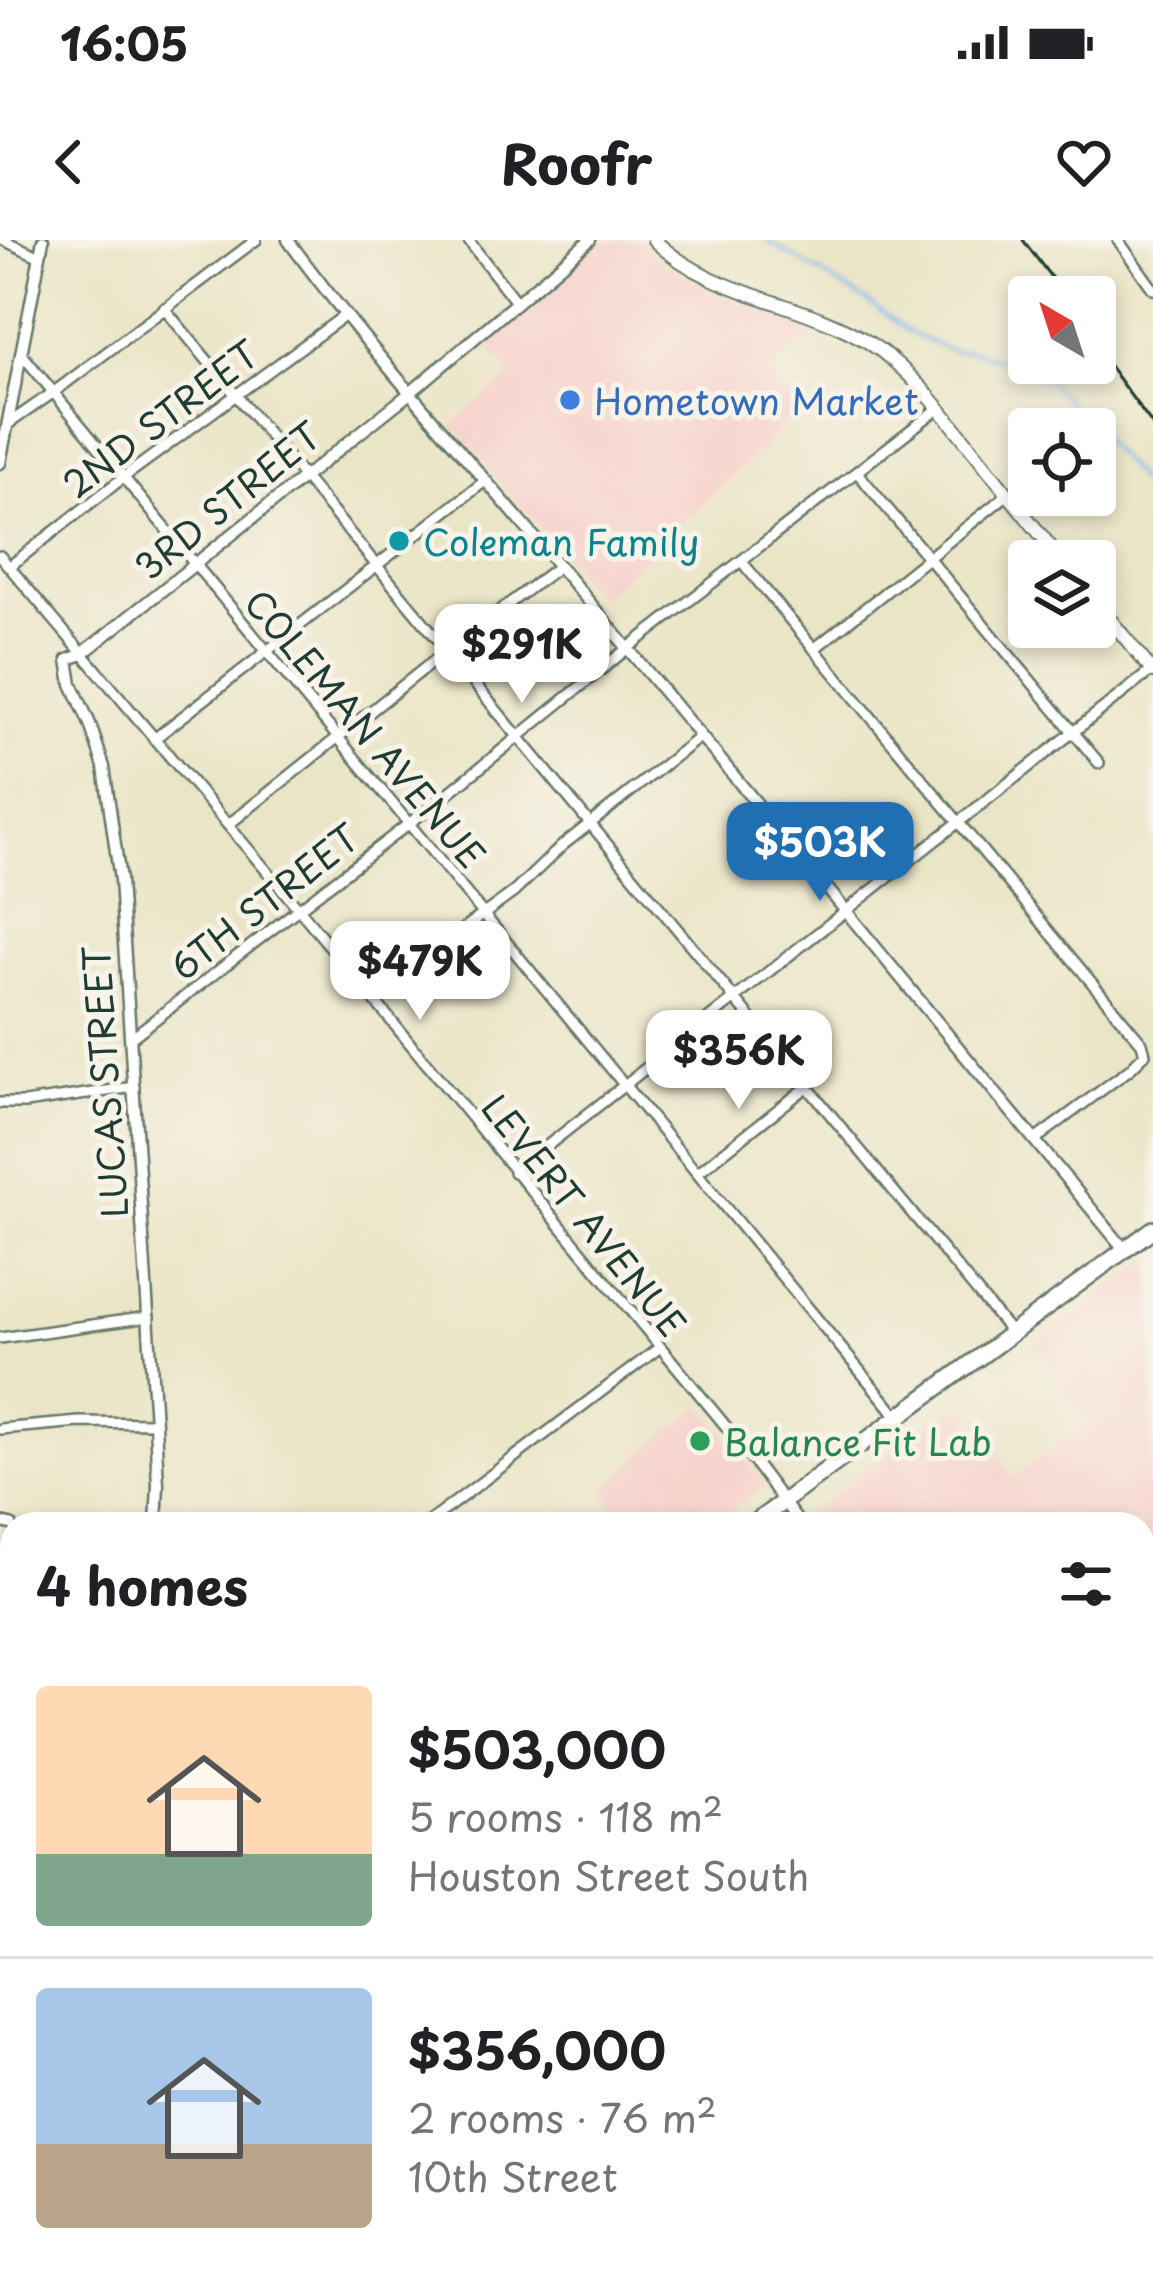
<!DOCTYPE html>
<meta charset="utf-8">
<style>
:root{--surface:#fff;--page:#f6f6f6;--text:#202124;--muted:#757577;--line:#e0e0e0;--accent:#1f6fb2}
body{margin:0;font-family:"Playpen Sans",sans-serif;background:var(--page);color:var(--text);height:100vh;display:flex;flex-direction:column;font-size:45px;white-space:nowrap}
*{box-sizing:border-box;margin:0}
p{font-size:39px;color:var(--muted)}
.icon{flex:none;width:66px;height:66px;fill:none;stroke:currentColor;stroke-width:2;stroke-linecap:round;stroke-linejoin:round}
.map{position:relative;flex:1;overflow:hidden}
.details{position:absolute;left:0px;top:1272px;width:1155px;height:768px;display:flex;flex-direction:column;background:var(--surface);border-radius:36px 36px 0 0;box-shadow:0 6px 18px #0003}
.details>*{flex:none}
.needle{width:78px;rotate:321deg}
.tools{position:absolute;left:1008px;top:36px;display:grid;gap:24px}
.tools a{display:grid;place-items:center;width:108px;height:108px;border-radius:12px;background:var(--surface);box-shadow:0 6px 18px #0003;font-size:60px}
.price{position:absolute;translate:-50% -102px;padding:0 27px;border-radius:24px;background:#fff;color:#222;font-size:39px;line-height:78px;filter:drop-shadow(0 3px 6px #0008)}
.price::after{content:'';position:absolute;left:50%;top:72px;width:36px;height:27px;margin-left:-18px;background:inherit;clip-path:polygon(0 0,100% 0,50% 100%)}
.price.current{background:var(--accent);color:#fff}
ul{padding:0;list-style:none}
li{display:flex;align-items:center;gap:36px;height:300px;padding:0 36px}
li+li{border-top:3px solid var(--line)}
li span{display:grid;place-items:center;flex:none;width:336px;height:240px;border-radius:12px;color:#555}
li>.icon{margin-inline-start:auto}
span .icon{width:144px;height:144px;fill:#fffc;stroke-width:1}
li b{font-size:51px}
h2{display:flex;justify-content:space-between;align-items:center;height:144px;padding:0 36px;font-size:51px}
.status{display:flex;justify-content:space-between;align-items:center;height:84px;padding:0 60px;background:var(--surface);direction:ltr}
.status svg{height:33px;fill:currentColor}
header{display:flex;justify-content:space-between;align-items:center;height:156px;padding:0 36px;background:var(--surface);font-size:54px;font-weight:700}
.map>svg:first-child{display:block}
</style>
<div class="status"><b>16:05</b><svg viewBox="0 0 49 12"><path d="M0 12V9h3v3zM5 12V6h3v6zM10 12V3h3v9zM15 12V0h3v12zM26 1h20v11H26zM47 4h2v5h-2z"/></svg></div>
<header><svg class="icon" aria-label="back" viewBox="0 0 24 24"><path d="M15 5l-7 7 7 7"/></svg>Roofr<svg class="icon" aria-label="heart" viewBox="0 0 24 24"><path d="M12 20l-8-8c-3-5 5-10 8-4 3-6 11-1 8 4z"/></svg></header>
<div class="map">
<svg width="1153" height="2040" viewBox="0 0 1153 2040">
<rect width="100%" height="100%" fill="#f7f3e8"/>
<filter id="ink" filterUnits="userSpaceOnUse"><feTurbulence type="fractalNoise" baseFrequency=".00833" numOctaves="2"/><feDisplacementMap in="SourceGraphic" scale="24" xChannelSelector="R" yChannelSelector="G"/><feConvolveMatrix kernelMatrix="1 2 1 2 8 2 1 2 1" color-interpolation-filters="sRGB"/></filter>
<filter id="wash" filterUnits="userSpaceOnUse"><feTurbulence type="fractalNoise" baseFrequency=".004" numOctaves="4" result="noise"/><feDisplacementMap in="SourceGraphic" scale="48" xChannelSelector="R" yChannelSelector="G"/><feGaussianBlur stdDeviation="2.7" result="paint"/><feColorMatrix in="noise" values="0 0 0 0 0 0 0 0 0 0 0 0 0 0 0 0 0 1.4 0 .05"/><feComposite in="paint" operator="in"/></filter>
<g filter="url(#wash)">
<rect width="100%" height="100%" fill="#ebe5c7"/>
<!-- built -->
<g fill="#f7d0ca">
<polygon points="602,0 640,0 663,22 710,52 816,89 767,133 803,170 599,359 452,185 513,134 483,101"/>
<polygon points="1145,1024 1153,1034 1153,1451 1143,1460 1143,1284 813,1284 806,1275 960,1165 1014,1237 1088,1182 1033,1106"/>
<polygon points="702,1166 766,1245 713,1284 629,1284 602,1252 643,1213"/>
</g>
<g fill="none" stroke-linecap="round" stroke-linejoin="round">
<!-- stream -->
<g stroke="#74b9ea" stroke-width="3">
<polyline points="766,0 868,62 909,92 952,111 974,111 1008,123 1048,141 1093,189"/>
<polyline points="1095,191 1153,256"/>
<polyline points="0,1331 12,1346"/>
<polyline points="1143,1479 1153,1471"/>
<polyline points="1143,1886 1153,1893"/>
<polyline points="423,2040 427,2028"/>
</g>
</g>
</g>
<g filter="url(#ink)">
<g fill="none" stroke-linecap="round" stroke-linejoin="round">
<defs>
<g id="minor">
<polyline points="3,0 38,16"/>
<polyline points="468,0 516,62"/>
<polyline points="1118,0 1153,49"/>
<polyline points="164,68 1011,1093"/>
<polyline points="21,113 898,1177"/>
<polyline points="8,184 54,152 256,0"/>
<polyline points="857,232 1099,523"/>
<polyline points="0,316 299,669 743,1207 800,1284"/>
<polyline points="742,322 1142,803 1145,814 1130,829 1036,899"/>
<polyline points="10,326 124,237 344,76"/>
<polyline points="814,409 1008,254"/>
<polyline points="154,499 485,241"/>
<polyline points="228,585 445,412 559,326"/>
<polyline points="370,757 514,652 563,605 701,496"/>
<polyline points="131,798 450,552 628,408 939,168"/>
<polyline points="0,863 25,863 134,847"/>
<polyline points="514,932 1152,430"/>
<polyline points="697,933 808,846"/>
<polyline points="0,1098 149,1077"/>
<polyline points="0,1189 79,1182 155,1183"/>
<polyline points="0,1282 12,1285"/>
<polyline points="426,1284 659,1108"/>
<polyline points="0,1577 12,1567"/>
<polyline points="1143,1636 1153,1628"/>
<polyline points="0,1646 12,1658"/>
<polyline points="1143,1724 1153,1737"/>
<polyline points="0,1918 12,1936"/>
<polyline points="86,2040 87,2028"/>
<polyline points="887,2040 899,2028"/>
</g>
<g id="tertiary">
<path d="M288,0C380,125 486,238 585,357C766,574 946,791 1125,1010"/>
<polyline points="0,223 43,0"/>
<polyline points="156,1284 158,1245 155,1183 120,640 104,527 90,484 72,444 68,420 82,414 410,153 590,0"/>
<polyline points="0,1413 12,1428"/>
<polyline points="492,2028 501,2040"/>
</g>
<g id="secondary">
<path d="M654,0C713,57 800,60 868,102C911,129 945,175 976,214C1004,250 1033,285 1062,321"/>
<polyline points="1095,361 1153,432"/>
</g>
<g id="trunk">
<polyline points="753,1284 1153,989"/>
<polyline points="0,1837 12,1828"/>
</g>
</defs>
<!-- minor casing -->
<use href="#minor" stroke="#667867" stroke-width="14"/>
<!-- tertiary casing -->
<use href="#tertiary" stroke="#667867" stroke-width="15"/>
<!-- secondary casing -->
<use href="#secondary" stroke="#667867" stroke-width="16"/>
<!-- trunk casing -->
<use href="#trunk" stroke="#667867" stroke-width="20"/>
<!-- minor -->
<use href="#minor" stroke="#fff" stroke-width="9"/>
<!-- tertiary -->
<use href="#tertiary" stroke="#fff" stroke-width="10"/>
<!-- secondary -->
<use href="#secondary" stroke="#fff" stroke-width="12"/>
<!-- trunk -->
<use href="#trunk" stroke="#fff" stroke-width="15"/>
<!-- rail -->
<g stroke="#1f3d34" stroke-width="3">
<polyline points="1023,0 1066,57"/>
<polyline points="1095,107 1153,186"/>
</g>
</g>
</g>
<!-- markers -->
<circle fill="#3f7fe0" stroke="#f7f3e8" stroke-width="4.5" cx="570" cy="160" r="12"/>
<circle fill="#0f9aa8" stroke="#f7f3e8" stroke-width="4.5" cx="399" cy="301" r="12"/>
<circle fill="#2e9e5b" stroke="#f7f3e8" stroke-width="4.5" cx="700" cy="1201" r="12"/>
<g text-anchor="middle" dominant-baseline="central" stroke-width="10" stroke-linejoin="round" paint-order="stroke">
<!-- shop labels -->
<g font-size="36" fill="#366cbe" stroke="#f7f3e8" text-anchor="start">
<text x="594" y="160">Hometown Market</text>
</g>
<!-- street labels -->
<g font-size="36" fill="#1f3d34" stroke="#f7f3e8">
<text transform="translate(160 178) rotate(-37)">2ND STREET</text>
<text transform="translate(227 260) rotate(-39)">3RD STREET</text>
<text transform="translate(366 488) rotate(50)">COLEMAN AVENUE</text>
<text transform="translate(264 661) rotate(-38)">6TH STREET</text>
<text transform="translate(104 842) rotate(-94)">LUCAS STREET</text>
<text transform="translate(585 975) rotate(51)">LEVERT AVENUE</text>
</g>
<!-- culture labels -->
<g font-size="36" fill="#0d838f" stroke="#f7f3e8" text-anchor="start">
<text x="423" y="301">Coleman Family</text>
</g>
<!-- leisure labels -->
<g font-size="36" fill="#27864d" stroke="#f7f3e8" text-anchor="start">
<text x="724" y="1201">Balance Fit Lab</text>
</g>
</g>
</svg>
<div class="tools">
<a><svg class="needle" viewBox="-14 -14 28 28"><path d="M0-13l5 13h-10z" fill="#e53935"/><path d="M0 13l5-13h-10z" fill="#757577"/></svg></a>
<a><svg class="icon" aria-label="locate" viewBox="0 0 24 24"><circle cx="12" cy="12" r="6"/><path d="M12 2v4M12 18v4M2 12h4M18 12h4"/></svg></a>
<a><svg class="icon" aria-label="layers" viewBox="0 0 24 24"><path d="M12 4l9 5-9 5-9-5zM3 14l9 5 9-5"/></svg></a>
</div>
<b class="price" style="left:522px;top:466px">$291K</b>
<b class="price current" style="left:820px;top:664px">$503K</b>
<b class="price" style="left:420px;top:783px">$479K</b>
<b class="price" style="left:739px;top:872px">$356K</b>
<section class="details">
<h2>4 homes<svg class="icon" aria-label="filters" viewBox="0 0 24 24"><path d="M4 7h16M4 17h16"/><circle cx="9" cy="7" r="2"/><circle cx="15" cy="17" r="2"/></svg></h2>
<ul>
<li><span style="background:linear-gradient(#ffd9b3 70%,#7fa58c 0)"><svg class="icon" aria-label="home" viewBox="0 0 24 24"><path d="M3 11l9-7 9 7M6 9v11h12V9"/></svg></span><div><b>$503,000</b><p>5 rooms · 118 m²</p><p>Houston Street South</p></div></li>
<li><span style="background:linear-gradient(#a9c7e8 65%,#b9a48a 0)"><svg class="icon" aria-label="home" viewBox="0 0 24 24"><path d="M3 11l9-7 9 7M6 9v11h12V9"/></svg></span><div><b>$356,000</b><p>2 rooms · 76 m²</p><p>10th Street</p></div></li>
</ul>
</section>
</div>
